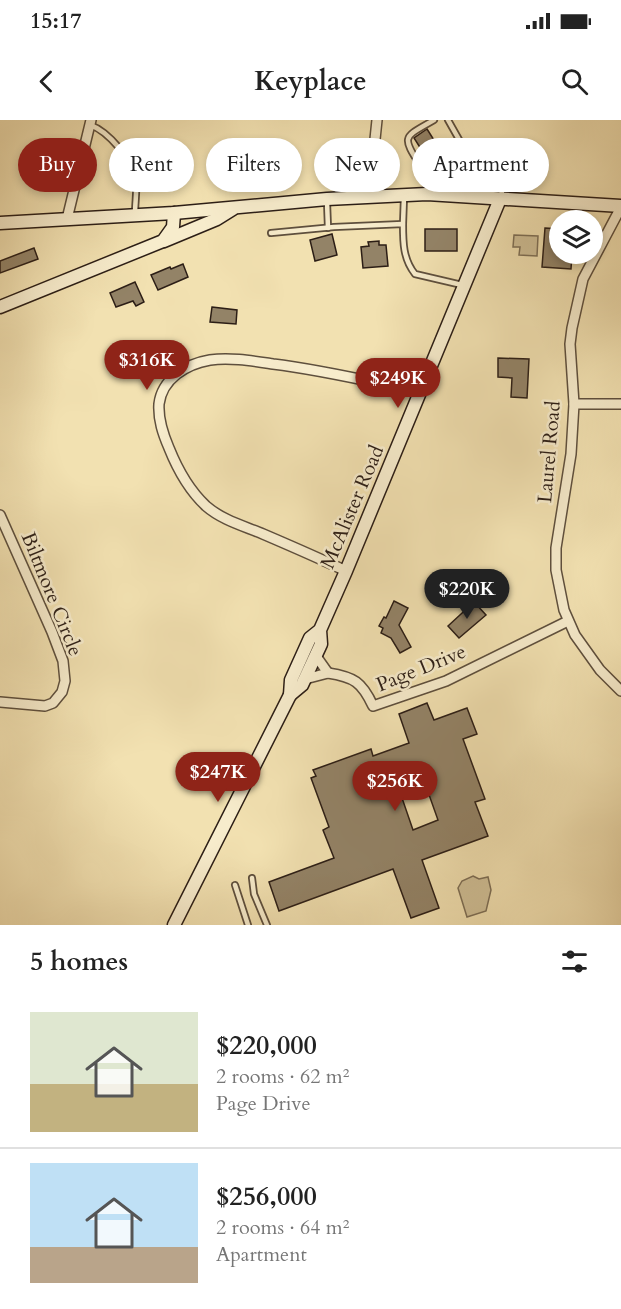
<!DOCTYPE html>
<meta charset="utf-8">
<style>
:root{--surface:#fff;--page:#f6f6f6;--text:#222;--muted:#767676;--line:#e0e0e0;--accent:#8f2418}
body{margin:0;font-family:Cardo,serif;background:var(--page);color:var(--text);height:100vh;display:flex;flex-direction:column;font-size:22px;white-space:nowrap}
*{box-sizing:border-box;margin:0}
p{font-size:20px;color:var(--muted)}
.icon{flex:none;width:33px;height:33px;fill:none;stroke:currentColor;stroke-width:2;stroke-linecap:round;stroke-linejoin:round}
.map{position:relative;height:805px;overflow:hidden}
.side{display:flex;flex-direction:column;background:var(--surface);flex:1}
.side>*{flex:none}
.guide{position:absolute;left:18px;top:18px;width:585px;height:54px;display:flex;gap:12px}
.controls{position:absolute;left:549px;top:90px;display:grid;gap:12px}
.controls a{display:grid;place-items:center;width:54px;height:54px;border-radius:50%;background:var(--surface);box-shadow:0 3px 9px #0003;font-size:30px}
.price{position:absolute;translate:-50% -51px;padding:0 14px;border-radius:21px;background:var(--accent);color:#fff;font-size:20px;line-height:39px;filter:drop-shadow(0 2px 3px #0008)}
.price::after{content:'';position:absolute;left:50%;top:36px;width:18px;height:14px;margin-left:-9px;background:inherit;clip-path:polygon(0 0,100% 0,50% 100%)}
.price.selected{background:#222;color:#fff}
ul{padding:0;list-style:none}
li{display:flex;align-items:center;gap:18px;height:150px;padding:0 30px}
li+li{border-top:2px solid var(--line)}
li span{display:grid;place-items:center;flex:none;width:168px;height:120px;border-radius:0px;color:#555}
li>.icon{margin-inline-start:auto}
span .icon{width:72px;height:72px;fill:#fffc;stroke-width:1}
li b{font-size:26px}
h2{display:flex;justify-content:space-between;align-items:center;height:72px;padding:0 30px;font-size:26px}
.chip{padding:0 21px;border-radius:27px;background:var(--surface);box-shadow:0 3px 9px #0003;font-size:21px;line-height:54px}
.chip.selected{background:var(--accent);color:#fff}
.status{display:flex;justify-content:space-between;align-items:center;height:42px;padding:0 30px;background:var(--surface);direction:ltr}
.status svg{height:16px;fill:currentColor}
header{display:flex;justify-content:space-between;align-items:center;height:78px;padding:0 30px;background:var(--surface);font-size:27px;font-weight:600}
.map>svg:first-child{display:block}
</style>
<div class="status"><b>15:17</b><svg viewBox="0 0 49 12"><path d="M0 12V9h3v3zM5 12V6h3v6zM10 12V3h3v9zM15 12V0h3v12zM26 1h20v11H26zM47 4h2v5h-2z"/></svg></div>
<header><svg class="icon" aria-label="back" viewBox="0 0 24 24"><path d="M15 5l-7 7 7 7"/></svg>Keyplace<svg class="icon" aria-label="search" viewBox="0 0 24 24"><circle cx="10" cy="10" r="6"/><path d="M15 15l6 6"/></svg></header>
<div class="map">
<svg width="621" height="805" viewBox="0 0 621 805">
<rect width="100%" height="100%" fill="#f2e1b1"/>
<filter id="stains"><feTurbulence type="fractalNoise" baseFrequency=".00333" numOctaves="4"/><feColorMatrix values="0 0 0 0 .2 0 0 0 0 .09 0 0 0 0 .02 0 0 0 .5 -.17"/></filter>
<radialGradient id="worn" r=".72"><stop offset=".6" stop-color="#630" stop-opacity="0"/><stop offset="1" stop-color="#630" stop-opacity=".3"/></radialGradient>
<!-- green -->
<g fill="#d0c097" stroke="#7e6f56" stroke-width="1.5">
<polygon points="514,115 538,116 537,136 519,135 520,127 513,127"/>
<polygon points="473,756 479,759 488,757 491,770 486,791 467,797 458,768 462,761"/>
</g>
<!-- building -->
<g fill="#938367" stroke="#2c1e16" stroke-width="1.5" fill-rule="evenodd">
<polygon points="427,9 439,28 426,37 414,18"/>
<polygon points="545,108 560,109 560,134 572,134 571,149 542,147"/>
<rect x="425" y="109" width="32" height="22"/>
<polygon points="332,114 337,135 315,141 310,120"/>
<polygon points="379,121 379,125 386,125 388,146 363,148 361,127 369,126 368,122"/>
<polygon points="34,128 38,139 0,153 0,141"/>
<polygon points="183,144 188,157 158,170 151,155 170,147 171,149"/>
<polygon points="135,162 144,182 136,186 133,181 116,187 110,173"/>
<polygon points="212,187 237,190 236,204 210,202"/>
<polygon points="152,224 162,236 146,250 136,237"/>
<polygon points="498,238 529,239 527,278 511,277 512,258 498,257"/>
<polygon points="394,481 408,488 399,505 411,527 400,533 391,518 381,513 383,508 379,506 384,497 386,498"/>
<polygon points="474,482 486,495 459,518 448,506"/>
<path d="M427,583L434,600L467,588L477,614L463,619L485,679L475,682L488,716L422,740L439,788L411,798L393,749L279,791L269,762L334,738L323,710L329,707L311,658L316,656L313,650L371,629L373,636L409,623L399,594ZM427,669L438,700L413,710L402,678Z"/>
</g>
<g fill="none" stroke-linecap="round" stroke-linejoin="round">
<defs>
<g id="lane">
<path d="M434,0C405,17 400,15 420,45C437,50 450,36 464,27"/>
<polyline points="448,0 470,39 476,42 501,31 506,35"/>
<path d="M90,5C108,11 134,41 136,61C137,71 135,83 135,94"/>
<path d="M501,76L502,71L508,65L510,43L506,35C500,46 497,59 502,71"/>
<polyline points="327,82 328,108"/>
<polyline points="403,104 404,77"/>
<path d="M271,113L334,107L403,104C403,122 403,139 415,154L462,165"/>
<polyline points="252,758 254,774 267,805"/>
<polyline points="235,765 248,805"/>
</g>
<g id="street">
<polyline points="369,77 377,0"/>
<polyline points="621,87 583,159 572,208 570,224 574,284 571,334 556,428 556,450 564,490 575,515 600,550 621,571"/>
<polyline points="67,99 91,0"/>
<polyline points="574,284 621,284"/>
<polyline points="0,395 52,512 63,541 65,561 62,572 53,583 45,586 0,582"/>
<path d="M346,451C319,438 291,426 263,414C244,406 222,400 206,386C190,371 177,348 169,328C163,314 158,300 159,284C162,259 186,244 210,240C230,237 253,241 273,244C323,250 372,262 421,272"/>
<path d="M328,553C354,557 362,562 373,586L446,561L568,501"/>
<polyline points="305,559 328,553 316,536"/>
</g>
<g id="secondary">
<polyline points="0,103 174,93 327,79 427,74 621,86"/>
<polyline points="164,121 217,99 233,89"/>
<polyline points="0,187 163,121 173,107 174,93"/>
<polyline points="320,510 321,524 302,565 290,575 291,560 310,518 320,510 346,451 500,79"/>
<polyline points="174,805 290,575"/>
</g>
</defs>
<!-- lane casing -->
<use href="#lane" stroke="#5e4f3d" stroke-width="8"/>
<!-- street casing -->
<use href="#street" stroke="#5e4f3d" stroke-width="12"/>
<!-- secondary casing -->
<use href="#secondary" stroke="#2c1e16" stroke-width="15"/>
<!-- lane -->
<use href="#lane" stroke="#f7eccc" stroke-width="4.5"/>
<!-- street -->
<use href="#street" stroke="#f7eccc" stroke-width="9"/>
<!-- secondary -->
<use href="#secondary" stroke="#f7eccc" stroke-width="12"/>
</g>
<g text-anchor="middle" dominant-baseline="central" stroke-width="5" stroke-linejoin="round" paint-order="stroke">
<!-- street labels -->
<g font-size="20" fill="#2c1e16" stroke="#f7eccc">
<text transform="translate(549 332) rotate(-85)">Laurel Road</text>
<text transform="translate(352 387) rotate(-67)">McAlister Road</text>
<text transform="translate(52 474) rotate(68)">Biltmore Circle</text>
<text transform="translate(421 548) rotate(-22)">Page Drive</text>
</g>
</g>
<rect width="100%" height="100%" filter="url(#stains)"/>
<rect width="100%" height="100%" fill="url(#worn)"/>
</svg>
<div class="controls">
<a><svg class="icon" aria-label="layers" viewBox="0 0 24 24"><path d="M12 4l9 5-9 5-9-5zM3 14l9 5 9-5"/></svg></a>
</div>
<b class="price" style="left:147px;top:271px">$316K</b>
<b class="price" style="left:398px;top:289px">$249K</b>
<b class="price selected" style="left:467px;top:500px">$220K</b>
<b class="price" style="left:218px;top:683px">$247K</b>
<b class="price" style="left:395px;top:692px">$256K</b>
<div class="guide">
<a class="chip selected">Buy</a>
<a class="chip">Rent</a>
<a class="chip">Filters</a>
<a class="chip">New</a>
<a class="chip">Apartment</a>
</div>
</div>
<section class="side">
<h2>5 homes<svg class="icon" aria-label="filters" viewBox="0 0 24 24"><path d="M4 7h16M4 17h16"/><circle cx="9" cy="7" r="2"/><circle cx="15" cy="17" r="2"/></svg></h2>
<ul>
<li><span style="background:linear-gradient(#dfe7d0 60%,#c2b280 0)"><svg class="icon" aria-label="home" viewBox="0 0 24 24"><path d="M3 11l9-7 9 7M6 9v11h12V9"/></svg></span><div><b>$220,000</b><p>2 rooms · 62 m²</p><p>Page Drive</p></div></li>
<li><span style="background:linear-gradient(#bfe0f5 70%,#b9a48a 0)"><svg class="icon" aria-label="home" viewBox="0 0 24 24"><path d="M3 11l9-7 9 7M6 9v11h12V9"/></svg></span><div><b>$256,000</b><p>2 rooms · 64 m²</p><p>Apartment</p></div></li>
</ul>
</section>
